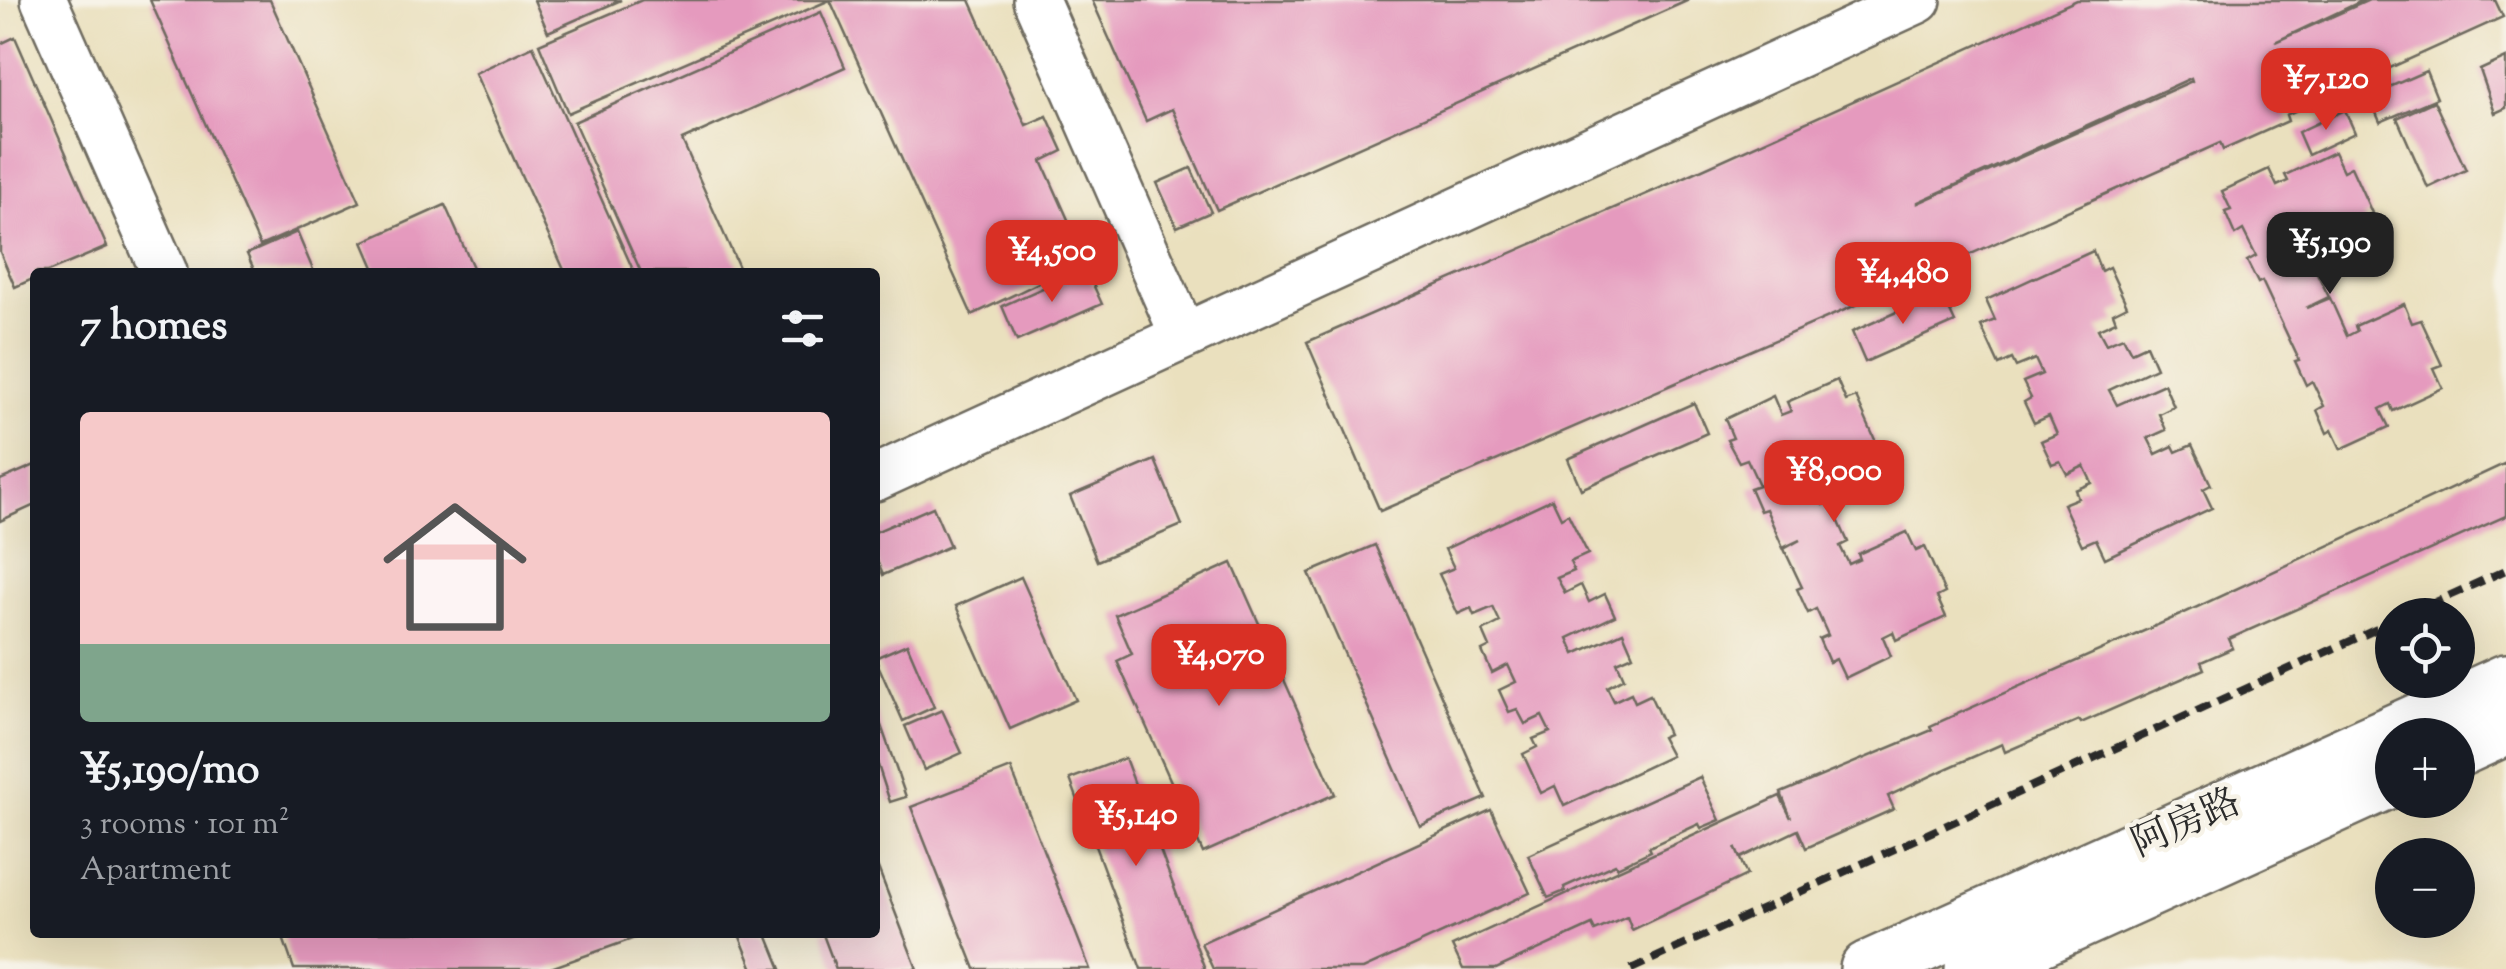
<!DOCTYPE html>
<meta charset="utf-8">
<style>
:root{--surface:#171b24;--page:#242831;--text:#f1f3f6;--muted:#9ea1a6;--line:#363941;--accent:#d93025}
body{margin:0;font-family:"Sorts Mill Goudy","Noto Serif SC",serif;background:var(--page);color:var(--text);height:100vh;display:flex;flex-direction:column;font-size:38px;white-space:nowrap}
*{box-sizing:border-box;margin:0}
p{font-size:32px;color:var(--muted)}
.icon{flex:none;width:55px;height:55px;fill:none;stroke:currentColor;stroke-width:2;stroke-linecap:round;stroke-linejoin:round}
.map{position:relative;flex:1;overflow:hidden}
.panel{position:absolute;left:30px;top:268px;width:850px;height:670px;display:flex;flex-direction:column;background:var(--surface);border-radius:10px;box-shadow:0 10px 40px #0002}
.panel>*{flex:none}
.controls{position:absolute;left:2375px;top:598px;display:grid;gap:20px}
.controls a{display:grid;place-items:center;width:100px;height:100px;border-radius:50%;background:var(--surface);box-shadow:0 10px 40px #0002;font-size:50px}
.price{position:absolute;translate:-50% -85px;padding:0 22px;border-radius:20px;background:var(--accent);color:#fff;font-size:32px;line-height:65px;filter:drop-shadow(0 2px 5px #0008)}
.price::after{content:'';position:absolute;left:50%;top:60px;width:30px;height:22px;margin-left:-15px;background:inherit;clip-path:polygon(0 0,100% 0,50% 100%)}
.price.on{background:#222;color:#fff}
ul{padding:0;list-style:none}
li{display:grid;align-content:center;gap:20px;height:530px;padding:0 50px}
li+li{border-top:2px solid var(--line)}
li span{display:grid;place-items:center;height:310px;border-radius:10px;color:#555}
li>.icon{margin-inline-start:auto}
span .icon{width:180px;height:180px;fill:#fffc;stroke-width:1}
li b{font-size:42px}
h2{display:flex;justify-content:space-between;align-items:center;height:120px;padding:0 50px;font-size:42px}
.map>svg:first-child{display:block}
</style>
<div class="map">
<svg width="2506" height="969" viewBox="0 0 2506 969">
<rect width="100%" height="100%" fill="#f7f3e8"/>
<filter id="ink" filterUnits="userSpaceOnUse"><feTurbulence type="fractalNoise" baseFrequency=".01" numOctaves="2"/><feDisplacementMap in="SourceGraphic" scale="20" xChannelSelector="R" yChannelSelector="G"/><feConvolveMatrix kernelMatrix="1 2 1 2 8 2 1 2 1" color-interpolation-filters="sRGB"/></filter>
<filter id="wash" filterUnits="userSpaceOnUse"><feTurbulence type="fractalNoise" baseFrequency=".0048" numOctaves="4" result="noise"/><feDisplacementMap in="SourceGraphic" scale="40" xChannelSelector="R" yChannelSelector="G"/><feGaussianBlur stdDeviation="2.25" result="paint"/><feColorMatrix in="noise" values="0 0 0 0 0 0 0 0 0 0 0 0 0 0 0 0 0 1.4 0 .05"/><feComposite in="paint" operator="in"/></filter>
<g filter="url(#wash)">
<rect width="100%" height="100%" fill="#eae0be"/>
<g id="blocks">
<!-- building -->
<g fill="#e59abe" fill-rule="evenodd">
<polygon points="150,0 270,0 360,202 260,246"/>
<polygon points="534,0 621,0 548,32"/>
<polygon points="642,0 970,0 1026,125 1047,116 1063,151 1042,161 1086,260 972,315 830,0 568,113 539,44"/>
<polygon points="1092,0 1689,0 1217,210 1172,109 1146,121"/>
<path d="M2077,0H2364L2275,42L2369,0H2495L2503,17L2286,115L2288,121L2223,150L2220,143L1870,299L1380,511L1307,342L1658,189ZM2191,78L2192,81L1918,203V202Z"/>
<polygon points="821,12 845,67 682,140 741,272 641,272 574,122"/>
<polygon points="15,37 107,247 48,272 35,272 35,278 15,287 0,252 0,44"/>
<polygon points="533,46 634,272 565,272 475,73"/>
<polygon points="2506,58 2506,108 2495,113 2480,70"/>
<polygon points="2426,71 2437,98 2380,122 2369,96"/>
<polygon points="2434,101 2466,170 2428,188 2397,118"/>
<polygon points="2345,110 2355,133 2308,155 2298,132"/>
<polygon points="2334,152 2343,171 2351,167 2372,213 2363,218 2373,237 2325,260 2322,253 2310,259 2329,297 2306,308 2330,298 2347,336 2357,331 2355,326 2404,304 2412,323 2421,320 2442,365 2434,368 2443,388 2393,411 2390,404 2380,409 2389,427 2341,449 2332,430 2327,433 2317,410 2324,406 2312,381 2306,385 2295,361 2299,360 2262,281 2258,283 2247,261 2256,256 2243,230 2235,235 2225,212 2231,210 2222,191 2269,169 2277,186 2288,181 2285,175"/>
<polygon points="1191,168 1211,212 1177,227 1157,183"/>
<polygon points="445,205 475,272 376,272 363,242"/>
<polygon points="297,232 314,272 255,272 247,254"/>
<polygon points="2093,251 2101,271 2109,267 2127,306 2113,313 2116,321 2098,329 2106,344 2123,337 2131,352 2146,345 2156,368 2109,390 2117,405 2164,384 2174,407 2159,414 2166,430 2148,438 2156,454 2173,446 2176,452 2192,445 2211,485 2203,489 2212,508 2105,558 2096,539 2082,545 2063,504 2078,498 2075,490 2092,483 2084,466 2067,474 2060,461 2052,464 2041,441 2057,434 2049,416 2034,423 2024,402 2031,398 2023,382 2042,374 2035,359 2016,367 2012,359 1999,365 1981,326 1995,320 1986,300"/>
<polygon points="1086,269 1102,304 1017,341 1002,306"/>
<polygon points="1941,292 1955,322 1865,362 1852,332"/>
<polygon points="1837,380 1846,401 1856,397 1876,442 1867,446 1877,466 1828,488 1825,482 1815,487 1823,505 1830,502 1848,542 1840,546 1849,564 1860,559 1858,554 1907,532 1916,551 1925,547 1945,593 1937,597 1946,617 1896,640 1893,632 1883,637 1891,656 1845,678 1836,659 1829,662 1819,639 1828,635 1816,609 1808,613 1797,589 1802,587 1784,549 1800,540 1783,548 1766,509 1760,511 1750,488 1759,485 1747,459 1739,462 1727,440 1733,438 1725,419 1773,396 1781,415 1791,411 1787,402"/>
<polygon points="1694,403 1707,433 1581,489 1568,459"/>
<polygon points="1155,460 1182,525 1097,561 1070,496"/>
<polygon points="2506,463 2506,516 2229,639 2233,648 2201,662 2204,669 2081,723 2079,720 2005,752 2002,744 1948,768 1888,796 1894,809 1806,848 1798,830 1740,858 1735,847 1747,875 1632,930 1627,917 1595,931 1592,925 1496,969 1463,969 1452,946 1780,796 1791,818 1781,793 1932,730 1930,726 2180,615"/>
<polygon points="35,465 35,505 0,521 0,480"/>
<polygon points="1552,499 1561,518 1568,514 1588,554 1570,562 1574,571 1557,578 1565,593 1581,585 1589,602 1605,594 1615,616 1568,638 1575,654 1623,632 1633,655 1617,662 1624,678 1607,687 1614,701 1631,693 1635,702 1650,695 1668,734 1661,737 1671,756 1564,806 1555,786 1541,793 1523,754 1537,747 1533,739 1550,732 1542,716 1525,724 1517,709 1509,712 1499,690 1516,682 1508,665 1492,673 1482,651 1490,647 1483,631 1500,622 1493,607 1474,615 1471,608 1458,614 1439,574 1454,568 1445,549"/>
<polygon points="933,507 950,546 883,575 875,556 875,532"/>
<polygon points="1375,545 1486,798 1420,826 1309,573"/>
<polygon points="1232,563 1335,794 1203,853 1117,661 1132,654 1115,615"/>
<polygon points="1021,577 1076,700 1010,729 956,606"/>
<polygon points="907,644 934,707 903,721 875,658"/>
<polygon points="875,708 906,797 890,802 875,756"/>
<polygon points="942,710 962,753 924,770 905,726"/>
<polygon points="1125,758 1205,969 1141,969 1070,779"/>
<polygon points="1011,768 1090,969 975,969 911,807"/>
<polygon points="1700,777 1720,820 1701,828 1699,824 1649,847 1651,851 1617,867 1615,864 1564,887 1565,891 1548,898 1528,855"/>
<polygon points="1491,810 1530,893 1363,969 1213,969 1201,943"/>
<polygon points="875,860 917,969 836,969 822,932 875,932"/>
<polygon points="281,932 648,932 649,933 548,969 294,969"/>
<polygon points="738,932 766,932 781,969 753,969"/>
</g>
</g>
</g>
<g filter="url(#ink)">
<use href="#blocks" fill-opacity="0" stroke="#6e6a5e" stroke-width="2.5"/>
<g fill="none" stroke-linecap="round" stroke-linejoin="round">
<defs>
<g id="minor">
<polyline points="44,0 164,272"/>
<polyline points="1036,0 1183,335"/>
<polyline points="875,478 1918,0"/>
</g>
<g id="secondary">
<polyline points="2458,749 2506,727"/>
<polyline points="1868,969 2506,682"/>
<polyline points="1973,969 2392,779"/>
</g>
</defs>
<!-- minor casing -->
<use href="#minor" stroke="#6e6a5e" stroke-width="50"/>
<!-- secondary casing -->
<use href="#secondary" stroke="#6e6a5e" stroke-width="60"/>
<!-- minor -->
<use href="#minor" stroke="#fff" stroke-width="45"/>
<!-- secondary -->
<use href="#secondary" stroke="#fff" stroke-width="55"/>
<!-- rail -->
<g stroke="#2b2b2b" stroke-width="8" stroke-dasharray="15 8" stroke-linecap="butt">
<polyline points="2407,615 2506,570"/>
<polyline points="1631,969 2392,622"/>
</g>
</g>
</g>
<g text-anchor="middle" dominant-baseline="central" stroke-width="9" stroke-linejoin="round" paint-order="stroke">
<!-- street labels -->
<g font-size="38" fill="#2b2b2b" stroke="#f7f3e8">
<text transform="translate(2187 825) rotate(-24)">阿房路</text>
</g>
</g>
</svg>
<div class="controls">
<a><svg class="icon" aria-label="locate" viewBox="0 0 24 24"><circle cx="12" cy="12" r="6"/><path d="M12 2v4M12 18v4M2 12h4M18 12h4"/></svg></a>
<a>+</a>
<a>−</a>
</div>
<b class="price" style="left:2326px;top:133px">¥7,120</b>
<b class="price on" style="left:2330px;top:297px">¥5,190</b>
<b class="price" style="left:1052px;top:305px">¥4,500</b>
<b class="price" style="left:1903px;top:327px">¥4,480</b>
<b class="price" style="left:1834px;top:525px">¥8,000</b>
<b class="price" style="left:1219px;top:709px">¥4,070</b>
<b class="price" style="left:1136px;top:869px">¥5,140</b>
<section class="panel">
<h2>7 homes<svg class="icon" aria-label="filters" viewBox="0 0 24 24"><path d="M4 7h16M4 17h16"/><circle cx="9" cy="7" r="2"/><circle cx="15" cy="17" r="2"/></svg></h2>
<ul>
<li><span style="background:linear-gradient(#f6c9c9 75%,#7fa58c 0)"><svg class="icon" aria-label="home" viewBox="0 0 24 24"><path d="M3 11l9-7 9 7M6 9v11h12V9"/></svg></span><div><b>¥5,190/mo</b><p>3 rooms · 101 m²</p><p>Apartment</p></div></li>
</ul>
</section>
</div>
